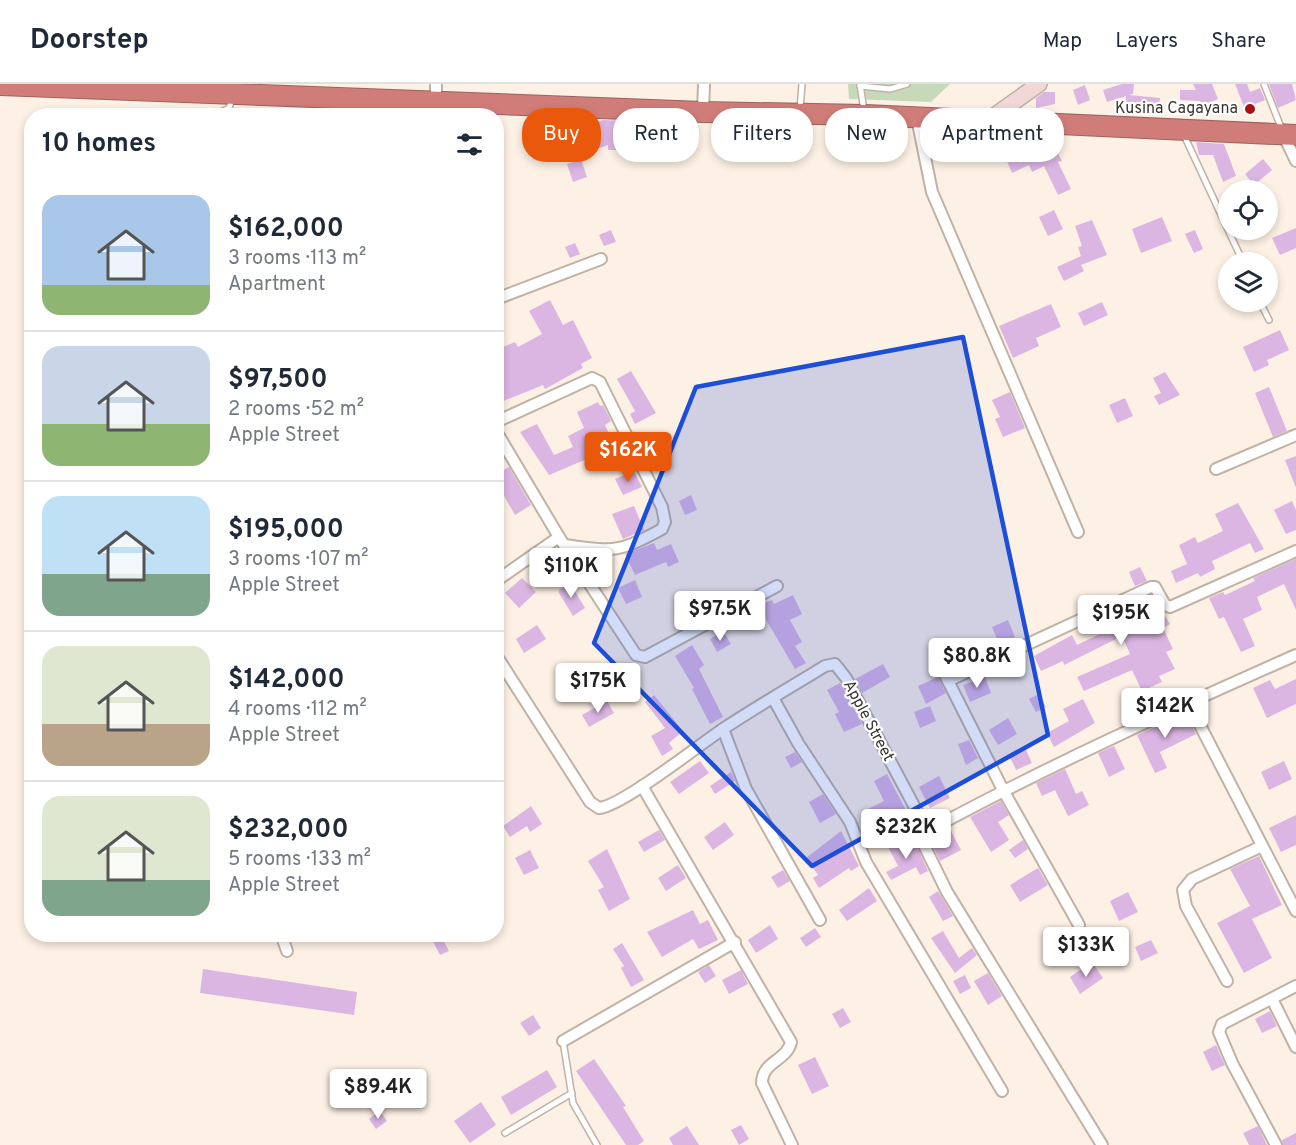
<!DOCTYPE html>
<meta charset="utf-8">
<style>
:root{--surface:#fff;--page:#f2f2f3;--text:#1f2937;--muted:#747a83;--line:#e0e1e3;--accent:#ea580c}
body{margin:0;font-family:Overpass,sans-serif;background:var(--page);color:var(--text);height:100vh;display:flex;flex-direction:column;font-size:22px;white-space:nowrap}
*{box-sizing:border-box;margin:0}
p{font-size:20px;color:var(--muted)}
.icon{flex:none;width:33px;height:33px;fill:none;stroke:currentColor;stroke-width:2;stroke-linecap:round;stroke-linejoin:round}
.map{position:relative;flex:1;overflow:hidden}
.panel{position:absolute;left:24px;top:24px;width:480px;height:834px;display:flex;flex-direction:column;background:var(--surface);border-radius:24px;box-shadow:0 3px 9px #0003}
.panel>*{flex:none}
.guide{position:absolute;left:522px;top:24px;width:570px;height:54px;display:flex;gap:12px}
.fabs{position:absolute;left:1218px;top:96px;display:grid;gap:12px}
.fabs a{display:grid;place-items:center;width:60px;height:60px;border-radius:50%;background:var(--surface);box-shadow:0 3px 9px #0003;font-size:30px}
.price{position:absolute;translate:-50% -51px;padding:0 14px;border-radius:6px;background:#fff;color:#222;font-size:20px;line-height:39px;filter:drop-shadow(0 2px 3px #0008)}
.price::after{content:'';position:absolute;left:50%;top:36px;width:18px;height:14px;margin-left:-9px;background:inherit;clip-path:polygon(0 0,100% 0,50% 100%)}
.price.selected{background:var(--accent);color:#fff}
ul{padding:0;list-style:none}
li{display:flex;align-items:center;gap:18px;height:150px;padding:0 18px}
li+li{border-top:2px solid var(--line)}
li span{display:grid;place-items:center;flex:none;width:168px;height:120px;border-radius:18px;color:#555}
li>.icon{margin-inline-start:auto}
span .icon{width:72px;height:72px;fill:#fffc;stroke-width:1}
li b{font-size:26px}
h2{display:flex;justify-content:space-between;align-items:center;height:72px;padding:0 18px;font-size:26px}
.pill{padding:0 21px;border-radius:24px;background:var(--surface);box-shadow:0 3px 9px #0003;font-size:21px;line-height:54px}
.pill.selected{background:var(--accent);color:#fff}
header{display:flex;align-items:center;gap:36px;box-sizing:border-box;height:84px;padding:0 30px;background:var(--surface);border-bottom:2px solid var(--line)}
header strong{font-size:28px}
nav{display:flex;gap:33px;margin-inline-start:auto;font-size:21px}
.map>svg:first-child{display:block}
</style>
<header>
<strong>Doorstep</strong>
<nav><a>Map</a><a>Layers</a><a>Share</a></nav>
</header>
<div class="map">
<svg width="1296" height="1061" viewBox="0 0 1296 1061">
<rect width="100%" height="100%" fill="#fdf1e5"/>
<!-- green -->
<polygon fill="#c6daba" points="848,0 950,0 931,18 849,15"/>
<!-- building -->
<g fill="#dcb6e3">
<polygon points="1122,0 1134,0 1133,10 1129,11 1160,14 1159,26 1126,25 1126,12 1107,18 1103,6"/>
<polygon points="1193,0 1212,0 1218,15 1203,22 1200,17 1180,16 1180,6 1196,6"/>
<polygon points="1235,0 1247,0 1250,8 1260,4 1265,16 1255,20 1257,24 1246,28"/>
<polygon points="1269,0 1292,0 1296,16 1278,24"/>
<polygon points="1085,1 1090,16 1078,21 1073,6"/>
<polygon points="1044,8 1055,8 1055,20 1036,24 1036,14"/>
<polygon points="552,35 559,72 548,75 538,38"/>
<polygon points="570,35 587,36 589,41 603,36 632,37 632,66 608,66 608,61 588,68 579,43 573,45"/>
<polygon points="1037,51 1049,52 1062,77 1058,78 1071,105 1058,111 1044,82 1032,88 1029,81 1012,89 1004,70 1033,57 1031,54"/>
<polygon points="1196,58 1224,60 1236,92 1223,98 1213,71 1199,71"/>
<polygon points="581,75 587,93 573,98 567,80"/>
<polygon points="1263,75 1272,86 1254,101 1245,90"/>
<polygon points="1054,126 1063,145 1048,152 1039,133"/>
<polygon points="1162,133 1172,157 1141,169 1132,145"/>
<polygon points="1092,136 1107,171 1081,181 1084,187 1064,197 1057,183 1081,172 1078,163 1082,162 1075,142"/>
<polygon points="1296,144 1296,164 1280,171 1272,154"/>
<polygon points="611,146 616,158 604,162 599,151"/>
<polygon points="1195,146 1203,165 1194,169 1185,150"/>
<polygon points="575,159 580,170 570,174 565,163"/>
<polygon points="550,216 563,241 573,236 592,274 581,280 583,284 545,305 543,301 496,320 496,266 515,258 518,263 542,250 529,227"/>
<polygon points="1102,218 1108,231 1084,242 1078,229"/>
<polygon points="1051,220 1061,243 1036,254 1039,262 1013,274 999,242"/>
<polygon points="1280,246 1289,266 1267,276 1269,281 1254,288 1243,263"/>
<polygon points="631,287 656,329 635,340 630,330 635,327 617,295"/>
<polygon points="1165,288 1180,311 1159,321 1154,312 1161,309 1153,294"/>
<polygon points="1269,303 1287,347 1273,353 1255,309"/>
<polygon points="1010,308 1025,344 1003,353 995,335 1000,333 992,316"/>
<polygon points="1125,314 1133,332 1117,339 1109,321"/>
<polygon points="598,318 600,322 603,321 611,337 605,341 615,363 549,391 520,348 537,340 554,371 573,363 568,352 584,344 577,328"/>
<polygon points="1296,372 1296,404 1285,376"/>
<polygon points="509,383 531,421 515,431 496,398 496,390"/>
<polygon points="634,387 642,403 623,411 615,395"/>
<polygon points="691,411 697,426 685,431 679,417"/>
<polygon points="1292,417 1296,426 1296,446 1286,450 1274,426"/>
<polygon points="1238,419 1264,465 1255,469 1250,459 1212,477 1215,485 1200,493 1198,489 1176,499 1171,487 1187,480 1179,461 1195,453 1198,459 1223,447 1215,430"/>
<polygon points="634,422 644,446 623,455 612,430"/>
<polygon points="654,459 657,466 671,460 679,478 668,483 666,478 635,491 625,470"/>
<polygon points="1296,475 1296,526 1284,500 1257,513 1262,526 1243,535 1255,562 1241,568 1224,533 1219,535 1209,514 1223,508 1225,511 1255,497 1253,494"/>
<polygon points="1140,483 1147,497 1135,502 1129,488"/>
<polygon points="522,494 536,508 519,524 505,509"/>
<polygon points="635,496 642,513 626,520 618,504"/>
<polygon points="570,499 585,524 573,532 559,509 559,506"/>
<polygon points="793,511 802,530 790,536 802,558 795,562 806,579 795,585 758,522 772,516 774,520"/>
<polygon points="1151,511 1170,540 1163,544 1173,565 1166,568 1175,585 1159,592 1162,598 1142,607 1132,586 1084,607 1077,593 1130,570 1122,552 1064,581 1063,577 1041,587 1034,572 1072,551 1077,561 1100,550 1093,538"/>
<polygon points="1008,536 1015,553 999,560 992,543"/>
<polygon points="537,541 546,555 524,569 516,555"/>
<polygon points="723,547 731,560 717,568 710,555"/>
<polygon points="965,555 975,570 956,582 946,567"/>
<polygon points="692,561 704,581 699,585 723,633 710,640 692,605 694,604 675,572"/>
<polygon points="883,580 890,593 862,609 855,595"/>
<polygon points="938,593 946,609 926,620 918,602"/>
<polygon points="985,593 991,609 970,618 963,601"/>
<polygon points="1296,595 1296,620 1267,634 1253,604 1270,596 1275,605"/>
<polygon points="840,599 862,640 844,648 835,630 839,628 827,606"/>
<polygon points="1039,610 1046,623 1036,628 1029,615"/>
<polygon points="654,611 683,647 669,659 673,665 662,672 651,652 665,644 645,618"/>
<polygon points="1083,615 1095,639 1054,663 1047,649 1069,637 1063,625"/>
<polygon points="607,617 614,629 589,643 582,631"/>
<polygon points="930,622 936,637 920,644 914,628"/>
<polygon points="1185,629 1196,650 1160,668 1167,684 1155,689 1137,651"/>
<polygon points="1008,634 1017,650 998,661 989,646"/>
<polygon points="969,656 978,674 966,681 958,660"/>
<polygon points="1114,662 1125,685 1109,693 1098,669"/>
<polygon points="1025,664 1032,679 1016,686 1009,671"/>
<polygon points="795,668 802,678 791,684 785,673"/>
<polygon points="700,677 709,689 679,710 670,698"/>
<polygon points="1284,677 1292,695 1269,706 1261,688"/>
<polygon points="1065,685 1076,710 1082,707 1089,721 1068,732 1055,706 1042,712 1036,699"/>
<polygon points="731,688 735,697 715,710 710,702"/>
<polygon points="887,690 910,734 894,742 887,729 871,736 866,726 884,717 874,697"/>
<polygon points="939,692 950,714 930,724 919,703"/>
<polygon points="823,710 836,730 820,739 809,718"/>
<polygon points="1001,717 1009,731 998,738 1009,756 991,768 970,733"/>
<polygon points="531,722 542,740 530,748 527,742 510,753 503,742"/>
<polygon points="1296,731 1296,761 1281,768 1269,744"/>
<polygon points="725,738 734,751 713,766 704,753"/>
<polygon points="659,746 665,756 644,768 638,758"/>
<polygon points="841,747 859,782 851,787 849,784 819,804 813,794 818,791 806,774"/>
<polygon points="951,747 961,766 940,777 931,758"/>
<polygon points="895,754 901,766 916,759 928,787 920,791 916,783 891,796 886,788 898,782 886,759"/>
<polygon points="1023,756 1028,765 1015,774 1009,766"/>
<polygon points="607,765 630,815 609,827 598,806 604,803 588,777"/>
<polygon points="530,766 539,784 524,791 515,774"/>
<polygon points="1259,772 1282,821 1252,835 1272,874 1244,889 1217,839 1250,822 1230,785"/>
<polygon points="678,781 686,794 666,807 658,794"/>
<polygon points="1038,784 1048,801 1020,818 1010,801"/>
<polygon points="783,786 790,797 778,804 771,793"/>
<polygon points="869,804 877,817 847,837 839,826"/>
<polygon points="938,807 953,832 943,837 929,813"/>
<polygon points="1128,808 1138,828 1119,837 1110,817"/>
<polygon points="693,826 700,840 708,836 718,856 699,865 693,855 662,873 647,848"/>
<polygon points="770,841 778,855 756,869 748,856"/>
<polygon points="815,844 821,853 806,863 800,854"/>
<polygon points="943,847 959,874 972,864 977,871 955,889 931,854"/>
<polygon points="429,850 440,850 449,867 440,871"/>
<polygon points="1151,856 1158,869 1141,877 1135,863"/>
<polygon points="622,859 644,896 631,903 621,884 624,882 613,865"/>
<polygon points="1092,878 1103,894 1080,910 1070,893"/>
<polygon points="709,881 716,892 705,899 698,888"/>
<polygon points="203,885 357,908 354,931 200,909"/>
<polygon points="741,886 748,900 729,910 722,896"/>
<polygon points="988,889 1002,912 988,921 974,897"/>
<polygon points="965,891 971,904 960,910 953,897"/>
<polygon points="843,924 851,938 840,944 832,930"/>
<polygon points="1270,927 1277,942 1262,949 1255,935"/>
<polygon points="533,931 541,944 529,952 520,939"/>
<polygon points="1216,961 1225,981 1212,987 1203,968"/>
<polygon points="815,973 829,1002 812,1010 798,981"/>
<polygon points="594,975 626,1022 623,1023 644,1057 638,1061 626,1061 576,987"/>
<polygon points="547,986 557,1003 511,1031 501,1013"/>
<polygon points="481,1018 496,1041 470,1059 454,1037"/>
<polygon points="380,1027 387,1037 376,1045 369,1035"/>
<polygon points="741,1041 749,1055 739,1061 731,1046"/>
<polygon points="687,1042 699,1061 673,1061 669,1054"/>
<polygon points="1258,1042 1267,1061 1249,1061 1243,1049"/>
<polygon points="1296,1049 1296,1061 1283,1061 1282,1056"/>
</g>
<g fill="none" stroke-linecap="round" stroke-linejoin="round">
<defs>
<g id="lane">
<polyline points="860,0 864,27"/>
<polyline points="1264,0 1282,46"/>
<polyline points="860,2 890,5 907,0"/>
<polyline points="800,25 802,0"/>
<polyline points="212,32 229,24 232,15"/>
<polyline points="1183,49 1243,178"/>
<polyline points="1260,218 1269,236"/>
<polyline points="563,957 573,1019 597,1061"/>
<polyline points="505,1049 572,1009"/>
</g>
<g id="street">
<polyline points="385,15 390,32"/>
<polyline points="436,16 436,0"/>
<polyline points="703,28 704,0"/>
<polyline points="917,34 932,108 1078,448"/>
<polyline points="1283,50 1296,77"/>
<polyline points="496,215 601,175"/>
<path d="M496,338L592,294L600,298L662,423L665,438L662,445C617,470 614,467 564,461"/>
<polyline points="496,347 559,453 636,571 645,573 777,502"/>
<polyline points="1216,385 1296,351"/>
<polyline points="496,497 559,453"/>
<path d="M496,571L590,718L599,724C622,722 699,661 723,645C756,623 791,603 825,582L835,580L846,594L920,733L926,743H935C1052,680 1174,625 1296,571"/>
<polyline points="937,575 1003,706 1079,841"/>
<polyline points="948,597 1151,503 1155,503 1165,521 1170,523 1296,467"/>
<polyline points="773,614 798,659 850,738 866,778 1002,1007"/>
<polyline points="1188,618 1296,827"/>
<polyline points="723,645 746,705 820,836"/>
<path d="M642,702L791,958C787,977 762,977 762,999L792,1061"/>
<polyline points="926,743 923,759 947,808 1102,1061"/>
<polyline points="281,850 287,867"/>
<polyline points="1227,897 1186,822 1183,806 1192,795 1262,762"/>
<polyline points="1272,915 1296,963"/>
<polyline points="563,957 735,858"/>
<polyline points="1276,1061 1232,979 1219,948 1222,940 1296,902"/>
</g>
<polyline id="secondary" points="987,37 1039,0"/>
<polyline id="highway" points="0,1 703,28 865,31 1296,51"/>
</defs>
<!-- lane casing -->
<use href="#lane" stroke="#c0b2a4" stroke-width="8"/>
<!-- street casing -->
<use href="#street" stroke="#c0b2a4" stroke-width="14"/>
<!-- secondary casing -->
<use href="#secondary" stroke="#c0b2a4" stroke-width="18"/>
<!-- highway casing -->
<use href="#highway" stroke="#9c635f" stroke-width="22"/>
<!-- lane -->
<use href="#lane" stroke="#fff" stroke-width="5"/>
<!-- street -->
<use href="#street" stroke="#fff" stroke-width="10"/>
<!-- secondary -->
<use href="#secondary" stroke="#f1d8d7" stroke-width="15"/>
<!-- highway -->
<use href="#highway" stroke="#d07d79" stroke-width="20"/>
</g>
<!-- marked area -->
<path fill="#1d4ed8" fill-opacity="0.2" stroke="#1d4ed8" stroke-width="4.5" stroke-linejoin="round" d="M963,253L1048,651L812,782L594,559L696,303Z"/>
<!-- markers -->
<circle fill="#a71211" stroke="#fff" stroke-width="2" cx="1250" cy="25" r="6"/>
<g text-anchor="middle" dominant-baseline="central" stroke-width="4.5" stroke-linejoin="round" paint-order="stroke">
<!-- poi labels -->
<g font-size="16" fill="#3a342e" stroke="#fff" text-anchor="end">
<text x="1238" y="25">Kusina Cagayana</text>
</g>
<!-- street labels -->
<g font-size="16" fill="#3a342e" stroke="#fff">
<text transform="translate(868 637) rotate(62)">Apple Street</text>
</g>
</g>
</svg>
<div class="fabs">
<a><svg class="icon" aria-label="locate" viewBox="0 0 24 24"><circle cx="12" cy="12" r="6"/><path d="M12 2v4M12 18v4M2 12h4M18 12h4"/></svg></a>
<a><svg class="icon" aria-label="layers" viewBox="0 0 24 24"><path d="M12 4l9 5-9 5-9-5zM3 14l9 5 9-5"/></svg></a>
</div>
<b class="price selected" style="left:628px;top:399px">$162K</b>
<b class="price" style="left:571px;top:515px">$110K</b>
<b class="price" style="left:720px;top:558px">$97.5K</b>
<b class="price" style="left:1121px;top:562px">$195K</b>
<b class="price" style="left:977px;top:605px">$80.8K</b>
<b class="price" style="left:598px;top:630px">$175K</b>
<b class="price" style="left:1165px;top:655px">$142K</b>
<b class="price" style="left:906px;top:776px">$232K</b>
<b class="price" style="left:1086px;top:894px">$133K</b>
<b class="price" style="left:378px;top:1036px">$89.4K</b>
<div class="guide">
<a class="pill selected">Buy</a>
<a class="pill">Rent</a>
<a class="pill">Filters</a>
<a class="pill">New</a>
<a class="pill">Apartment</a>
</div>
<section class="panel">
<h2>10 homes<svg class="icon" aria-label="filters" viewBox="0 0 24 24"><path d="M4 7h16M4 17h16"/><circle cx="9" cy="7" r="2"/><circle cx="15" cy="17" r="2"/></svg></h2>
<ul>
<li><span style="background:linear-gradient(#a9c7e8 75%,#8fb573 0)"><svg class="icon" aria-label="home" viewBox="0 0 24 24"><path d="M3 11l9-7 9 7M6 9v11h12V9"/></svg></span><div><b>$162,000</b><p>3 rooms · 113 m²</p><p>Apartment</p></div></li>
<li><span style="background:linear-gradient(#c9d6e8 65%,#8fb573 0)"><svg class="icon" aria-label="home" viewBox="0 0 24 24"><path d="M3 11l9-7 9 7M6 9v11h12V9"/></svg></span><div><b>$97,500</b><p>2 rooms · 52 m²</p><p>Apple Street</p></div></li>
<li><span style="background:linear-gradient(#bfe0f5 65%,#7fa58c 0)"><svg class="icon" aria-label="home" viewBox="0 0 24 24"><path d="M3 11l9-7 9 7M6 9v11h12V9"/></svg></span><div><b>$195,000</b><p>3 rooms · 107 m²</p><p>Apple Street</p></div></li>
<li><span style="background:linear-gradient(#dfe7d0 65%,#b9a48a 0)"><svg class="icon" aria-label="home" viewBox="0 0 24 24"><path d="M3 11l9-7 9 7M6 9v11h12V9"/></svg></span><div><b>$142,000</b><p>4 rooms · 112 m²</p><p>Apple Street</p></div></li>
<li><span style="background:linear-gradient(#dfe7d0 70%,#7fa58c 0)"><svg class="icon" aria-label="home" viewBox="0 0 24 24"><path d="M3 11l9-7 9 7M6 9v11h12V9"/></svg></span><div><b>$232,000</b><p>5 rooms · 133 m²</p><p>Apple Street</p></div></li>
</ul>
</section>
</div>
